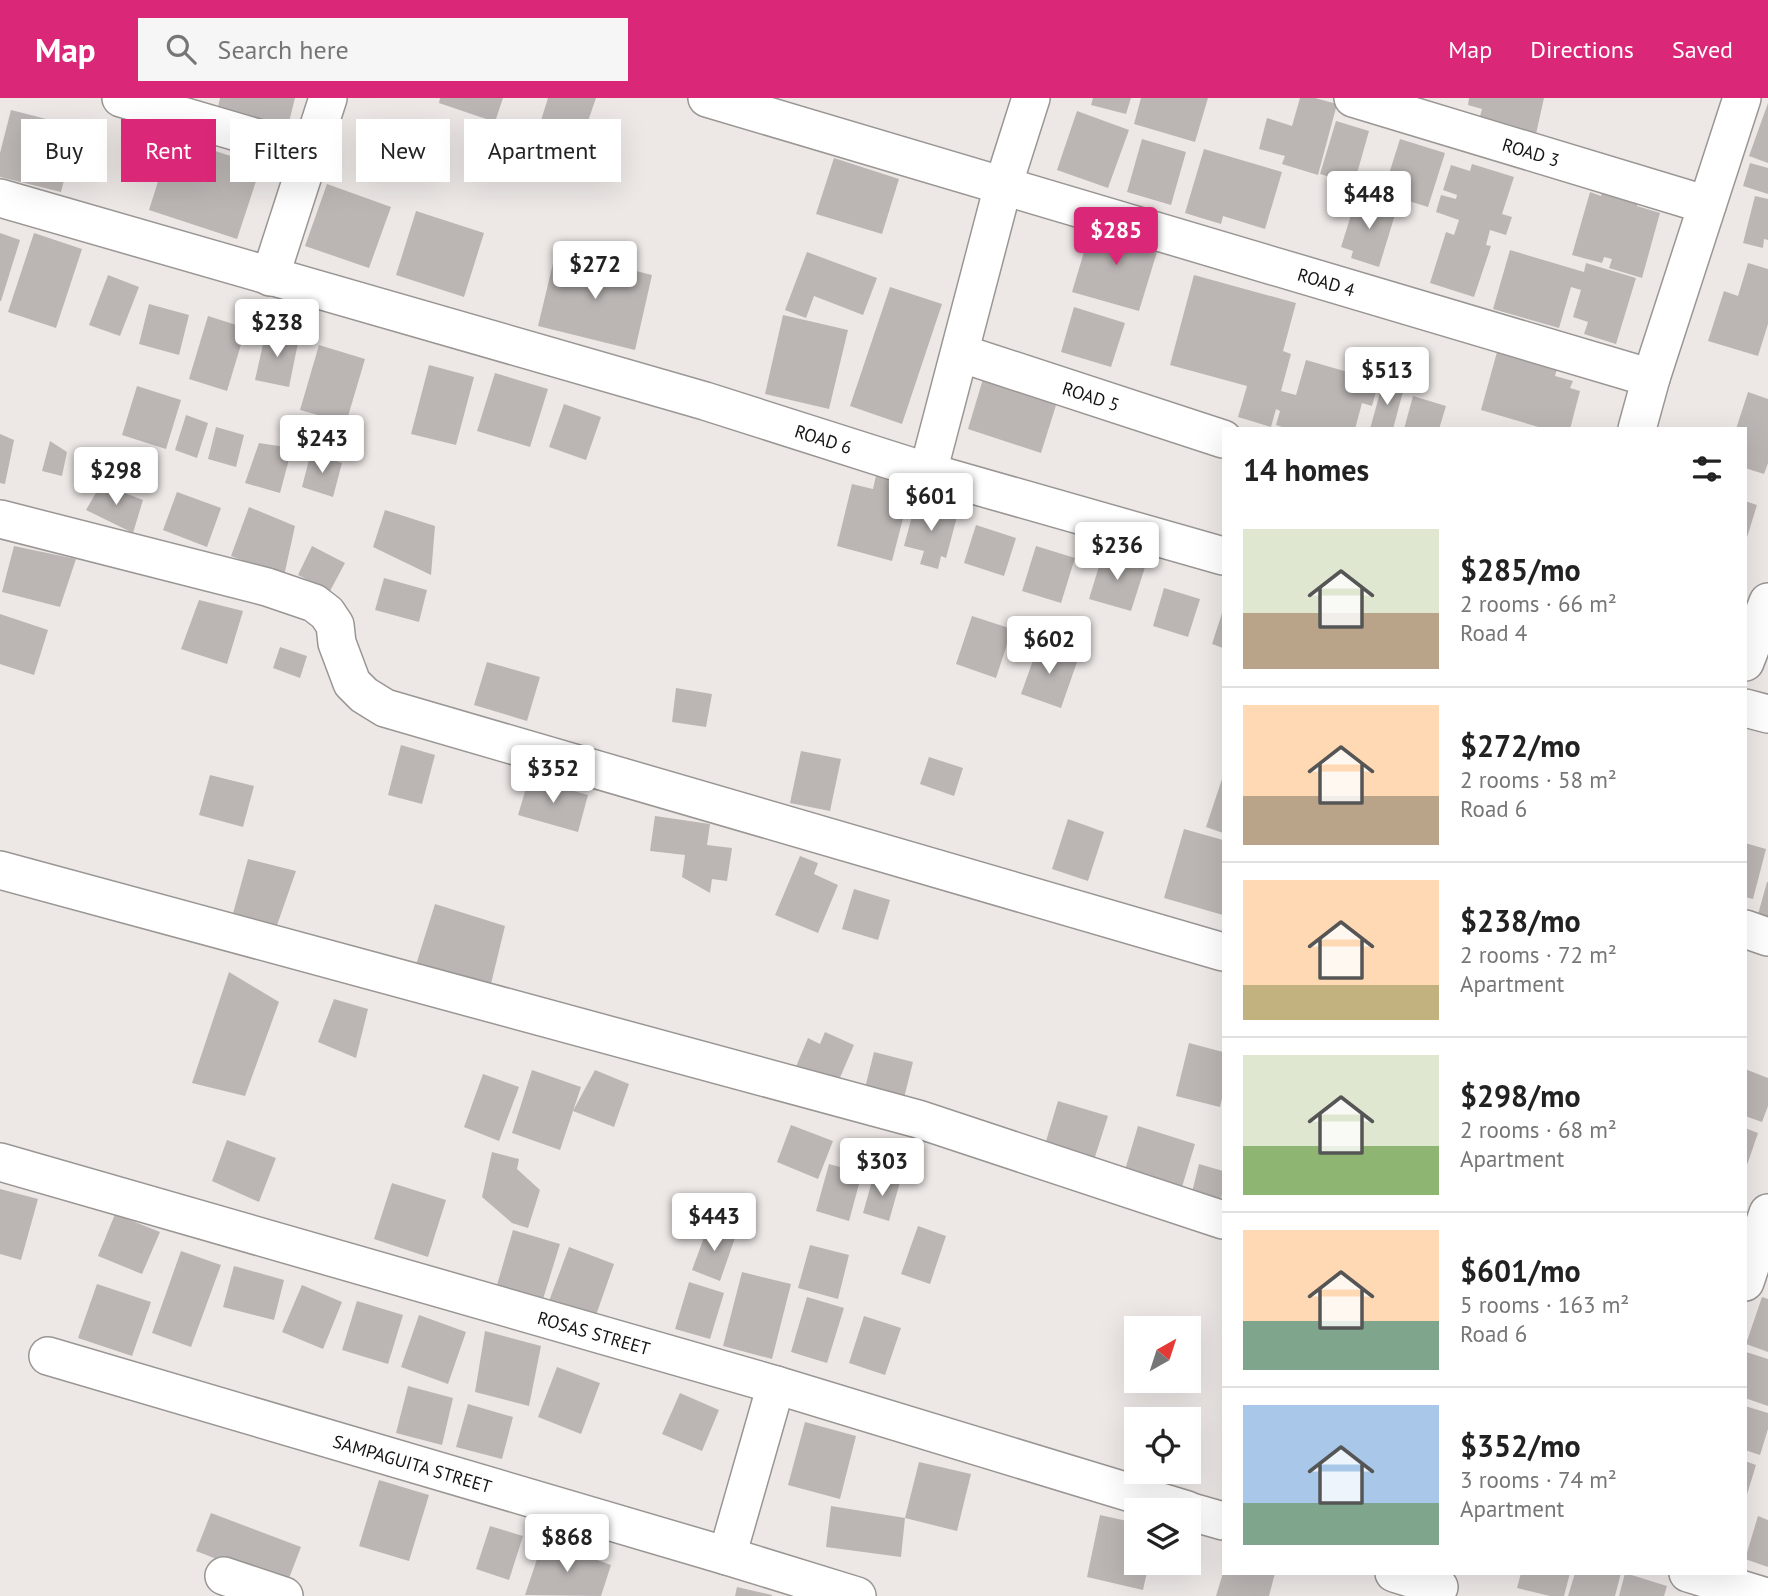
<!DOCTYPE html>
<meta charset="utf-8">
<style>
:root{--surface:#fff;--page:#f6f6f6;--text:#222;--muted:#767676;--line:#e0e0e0;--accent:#db2777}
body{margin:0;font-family:"PT Sans",sans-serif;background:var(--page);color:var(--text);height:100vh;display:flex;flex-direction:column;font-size:26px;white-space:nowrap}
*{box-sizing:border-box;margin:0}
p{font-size:23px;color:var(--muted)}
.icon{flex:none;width:38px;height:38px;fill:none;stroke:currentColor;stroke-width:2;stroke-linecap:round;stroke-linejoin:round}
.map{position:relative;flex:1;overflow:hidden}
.panel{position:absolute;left:1222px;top:329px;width:525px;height:1148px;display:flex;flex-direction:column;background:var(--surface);border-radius:0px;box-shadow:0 7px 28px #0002}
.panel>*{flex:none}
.guide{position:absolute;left:21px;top:21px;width:665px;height:63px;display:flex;gap:14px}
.needle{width:46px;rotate:39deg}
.tools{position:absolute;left:1124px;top:1218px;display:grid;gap:14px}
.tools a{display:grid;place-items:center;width:77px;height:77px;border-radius:0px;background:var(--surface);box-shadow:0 7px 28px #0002;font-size:35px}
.price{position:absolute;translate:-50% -60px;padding:0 16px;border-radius:7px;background:#fff;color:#222;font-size:23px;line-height:46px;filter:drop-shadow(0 2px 4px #0008)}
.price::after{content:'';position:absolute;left:50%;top:42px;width:21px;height:16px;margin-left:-10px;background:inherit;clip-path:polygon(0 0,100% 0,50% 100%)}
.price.selected{background:var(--accent);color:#fff}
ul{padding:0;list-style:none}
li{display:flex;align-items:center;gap:21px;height:175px;padding:0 21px}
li+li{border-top:2px solid var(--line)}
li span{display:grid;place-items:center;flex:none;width:196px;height:140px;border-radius:0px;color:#555}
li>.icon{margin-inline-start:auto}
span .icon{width:84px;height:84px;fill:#fffc;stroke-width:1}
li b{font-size:30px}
h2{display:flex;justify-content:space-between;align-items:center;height:84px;padding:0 21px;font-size:30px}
.chip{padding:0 24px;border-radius:0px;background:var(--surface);box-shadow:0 7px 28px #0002;font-size:24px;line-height:63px}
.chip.selected{background:var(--accent);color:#fff}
header{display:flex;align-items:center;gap:42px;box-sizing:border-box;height:98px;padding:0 35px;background:var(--accent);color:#fff}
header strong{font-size:33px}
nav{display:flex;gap:38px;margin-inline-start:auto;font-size:24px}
.search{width:490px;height:63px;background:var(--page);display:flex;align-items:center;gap:18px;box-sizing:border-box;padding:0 24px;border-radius:0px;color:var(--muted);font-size:26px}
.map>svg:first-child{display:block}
</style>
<header>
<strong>Map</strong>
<div class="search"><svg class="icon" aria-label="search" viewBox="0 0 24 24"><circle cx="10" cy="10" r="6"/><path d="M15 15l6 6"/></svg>Search here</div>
<nav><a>Map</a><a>Directions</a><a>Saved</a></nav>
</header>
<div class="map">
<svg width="1768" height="1498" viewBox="0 0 1768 1498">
<rect width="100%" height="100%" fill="#ede8e6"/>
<!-- building -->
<g fill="#bbb6b4">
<polygon points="220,0 295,0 287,32 217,14"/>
<polygon points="440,0 503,0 495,24 439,5"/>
<polygon points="548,0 596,0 580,46 538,32"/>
<polygon points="1093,0 1131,0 1126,16 1091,7"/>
<polygon points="1141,0 1208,0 1195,44 1134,26"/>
<polygon points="1300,0 1315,0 1337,6 1318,77 1282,66 1285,58 1259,51 1267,20 1292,28"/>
<polygon points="1469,0 1544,0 1536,36 1479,22 1482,11 1468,7"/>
<polygon points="1768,5 1768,65 1749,58"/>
<polygon points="11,12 78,29 61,94 0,79 0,55"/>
<polygon points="1077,13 1129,32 1108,90 1057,72"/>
<polygon points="1336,23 1369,33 1354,86 1320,76"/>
<polygon points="172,39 261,68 237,141 149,112"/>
<polygon points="1142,41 1186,54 1171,107 1127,94"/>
<polygon points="1400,41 1445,55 1428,109 1383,95"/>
<polygon points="1204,51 1282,74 1265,131 1223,118 1221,126 1185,115"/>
<polygon points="834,60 899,81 882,136 816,116"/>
<polygon points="1750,65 1768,70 1768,96 1743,88"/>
<polygon points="1472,66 1514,79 1502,116 1512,119 1506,137 1490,132 1486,147 1491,148 1474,199 1430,185 1446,134 1454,137 1459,122 1436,114 1441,97 1456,101 1457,97 1443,92 1451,67 1470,73"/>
<polygon points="327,86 391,109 369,170 305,148"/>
<polygon points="1603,92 1638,102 1637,108 1660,115 1642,180 1609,170 1612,161 1604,159 1602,165 1572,157 1590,94 1601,98"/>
<polygon points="1357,98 1397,110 1379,169 1351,160 1353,153 1341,149"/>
<polygon points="1755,98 1768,101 1768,142 1764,141 1763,150 1743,145"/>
<polygon points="416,113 484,135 464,199 396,177"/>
<polygon points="1093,124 1160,144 1139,213 1072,194"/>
<polygon points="0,135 20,142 1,203 0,203"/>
<polygon points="34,135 82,151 56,230 8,214"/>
<polygon points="1510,152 1584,174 1586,165 1636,180 1616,246 1584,236 1588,224 1573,219 1581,192 1571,189 1559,230 1493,211"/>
<polygon points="556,153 652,177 635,252 538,228"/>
<polygon points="807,154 877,180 863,217 814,198 806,220 785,212"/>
<polygon points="1748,165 1768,171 1768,226 1758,258 1708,243 1724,193 1738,198"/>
<polygon points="108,177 139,189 120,238 89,227"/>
<polygon points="1194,177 1296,205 1283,253 1291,256 1281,293 1296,297 1306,262 1379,283 1372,308 1362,305 1355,331 1288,331 1276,327 1280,313 1276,311 1271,329 1238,319 1247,288 1170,267"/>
<polygon points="890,189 942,206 902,326 850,308"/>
<polygon points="149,206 189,217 179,257 139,246"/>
<polygon points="1074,209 1125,225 1111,269 1061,254"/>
<polygon points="783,217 848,232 829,311 765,296"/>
<polygon points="208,218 246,230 227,293 189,281"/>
<polygon points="266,233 299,240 289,289 255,282"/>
<polygon points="319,247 365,261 346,325 300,312"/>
<polygon points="1497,254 1557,271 1555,278 1573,283 1570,290 1580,293 1570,331 1545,331 1481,312"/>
<polygon points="429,267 474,279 456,347 411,336"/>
<polygon points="495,275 548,291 530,349 477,333"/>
<polygon points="983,281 1057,304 1041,355 968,331"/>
<polygon points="1383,284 1404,290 1393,331 1370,331"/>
<polygon points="137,288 181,302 166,351 122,337"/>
<polygon points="1748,294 1768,301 1768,365 1764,376 1745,370 1745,331 1736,331"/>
<polygon points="1413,298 1446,308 1439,331 1404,331"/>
<polygon points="564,306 601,319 586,362 549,349"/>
<polygon points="186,317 208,325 197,360 175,352"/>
<polygon points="216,329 244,337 236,369 208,361"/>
<polygon points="0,336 14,342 5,386 0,385"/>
<polygon points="50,343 67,354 62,378 42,373"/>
<polygon points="259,345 292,350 280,395 245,385"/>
<polygon points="311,354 342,365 333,399 302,389"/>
<polygon points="877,373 913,382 892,463 837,448 852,386 873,391"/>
<polygon points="101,386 143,402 133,435 86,412"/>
<polygon points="177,394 221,410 207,449 163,432"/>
<polygon points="916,403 958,415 946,460 941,458 938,471 920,466 924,453 904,448"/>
<polygon points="1745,403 1757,407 1745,446"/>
<polygon points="249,409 295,428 284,478 231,458"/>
<polygon points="385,412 435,428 431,477 373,449"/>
<polygon points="976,427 1016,440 1004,478 964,465"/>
<polygon points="14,448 76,461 60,509 2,494"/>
<polygon points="312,448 345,465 330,493 298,477"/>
<polygon points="1036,448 1075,460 1061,505 1022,493"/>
<polygon points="1103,455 1145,469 1131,513 1089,501"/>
<polygon points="384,480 427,492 419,524 375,512"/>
<polygon points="1164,490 1200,501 1188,539 1153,528"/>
<polygon points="199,502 243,513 227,566 181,551"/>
<polygon points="1223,512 1223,550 1212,546"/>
<polygon points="0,516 48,532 34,577 0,566"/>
<polygon points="972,518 1012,531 996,580 956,566"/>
<polygon points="1041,540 1052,544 1049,554 1077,564 1061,610 1021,596"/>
<polygon points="280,549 307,558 300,580 273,570"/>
<polygon points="487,564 540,579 527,623 474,607"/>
<polygon points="676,590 712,596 706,629 672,624"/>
<polygon points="401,647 435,657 422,706 388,697"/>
<polygon points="801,653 841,661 830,713 790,705"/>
<polygon points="929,659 963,670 954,698 920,686"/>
<polygon points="210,677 254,688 243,729 199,717"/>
<polygon points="1223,678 1223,735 1206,729"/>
<polygon points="529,680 588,697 578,734 518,717"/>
<polygon points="655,718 710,726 707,747 732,750 727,783 712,781 710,795 682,779 685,757 650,753"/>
<polygon points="1068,721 1104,734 1088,783 1052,771"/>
<polygon points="1184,731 1223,742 1223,817 1164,800"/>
<polygon points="1745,745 1766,751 1753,801 1745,799"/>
<polygon points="800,758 818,765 814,776 838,787 818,835 775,817"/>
<polygon points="248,761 296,773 276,830 232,819"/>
<polygon points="1767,784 1768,784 1768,823 1757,820"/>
<polygon points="854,791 890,802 878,842 842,831"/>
<polygon points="435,806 505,828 490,890 415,870"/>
<polygon points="229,874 279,904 245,998 192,985"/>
<polygon points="334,901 368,911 356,960 318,944"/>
<polygon points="825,934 854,947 836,989 795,971 808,940 820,946"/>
<polygon points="1189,945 1223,954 1223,996 1220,1009 1176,998"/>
<polygon points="874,954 913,964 900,1016 861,1006"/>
<polygon points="1745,971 1768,980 1768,1008 1762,1024 1745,1018"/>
<polygon points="532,972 581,989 573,1013 595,972 629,986 614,1029 573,1013 560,1052 512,1035"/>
<polygon points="483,976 519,989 499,1043 464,1029"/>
<polygon points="1058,1003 1108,1018 1093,1065 1044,1050"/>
<polygon points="791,1027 833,1043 818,1081 777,1064"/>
<polygon points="1138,1028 1195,1046 1182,1089 1125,1072"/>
<polygon points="1745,1030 1758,1035 1745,1073"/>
<polygon points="227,1042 276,1060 259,1104 212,1083"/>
<polygon points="492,1054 519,1061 517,1071 540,1092 528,1130 512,1125 482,1099"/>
<polygon points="829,1066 862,1075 849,1123 816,1113"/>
<polygon points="1199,1066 1223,1073 1223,1092 1221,1101 1192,1094"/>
<polygon points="874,1076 900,1084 889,1123 863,1115"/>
<polygon points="392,1085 446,1102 428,1159 374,1141"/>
<polygon points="0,1091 38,1101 21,1162 0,1156"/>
<polygon points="115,1116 160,1134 142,1176 98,1158"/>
<polygon points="709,1126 736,1137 720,1183 692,1172"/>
<polygon points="918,1128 946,1138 930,1186 901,1176"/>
<polygon points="513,1132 560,1146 543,1201 497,1187"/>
<polygon points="810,1147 849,1157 838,1201 798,1190"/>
<polygon points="569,1149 614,1166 595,1220 549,1203"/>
<polygon points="181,1153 221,1167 191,1249 152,1235"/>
<polygon points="234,1168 284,1182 274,1222 223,1209"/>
<polygon points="742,1174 791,1186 772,1261 723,1248"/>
<polygon points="689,1184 724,1195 710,1241 675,1231"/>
<polygon points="97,1186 151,1204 132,1258 78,1240"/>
<polygon points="302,1187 342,1204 323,1251 282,1234"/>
<polygon points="807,1199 844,1210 827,1265 791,1254"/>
<polygon points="1762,1199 1768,1201 1768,1254 1746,1246"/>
<polygon points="357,1203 403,1217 388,1266 342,1252"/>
<polygon points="419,1217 466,1234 448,1286 401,1269"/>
<polygon points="864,1218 901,1230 885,1277 849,1265"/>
<polygon points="485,1233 541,1248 529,1308 475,1294"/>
<polygon points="1746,1254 1768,1261 1768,1308 1745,1300"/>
<polygon points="557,1269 600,1285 581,1336 538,1319"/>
<polygon points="408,1288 453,1300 442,1347 396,1335"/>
<polygon points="680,1295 719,1312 702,1353 662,1336"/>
<polygon points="468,1306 513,1319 502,1361 456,1349"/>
<polygon points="1745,1308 1768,1315 1768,1331 1760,1357 1745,1352"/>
<polygon points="805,1324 856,1338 840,1401 788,1387"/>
<polygon points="1745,1363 1756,1367 1745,1403"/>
<polygon points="919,1364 971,1376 957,1433 905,1420"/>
<polygon points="379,1382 429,1397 409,1463 359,1448"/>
<polygon points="831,1408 905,1420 901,1459 826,1449"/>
<polygon points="211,1415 301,1449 286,1488 196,1453"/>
<polygon points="1100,1417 1136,1425 1136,1465 1149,1465 1143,1492 1087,1479"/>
<polygon points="1758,1418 1768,1422 1768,1469 1745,1461"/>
<polygon points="490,1428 523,1438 509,1482 476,1471"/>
<polygon points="543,1443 611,1467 601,1498 525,1497"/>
<polygon points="1223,1475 1275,1475 1269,1498 1216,1498"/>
<polygon points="1521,1475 1570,1475 1564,1498 1550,1498 1517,1490"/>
<polygon points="1575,1475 1605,1476 1621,1475 1615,1498 1568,1498"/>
<polygon points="1625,1475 1667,1488 1664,1498 1619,1498"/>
<polygon points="737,1489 772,1497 772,1498 735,1498"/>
</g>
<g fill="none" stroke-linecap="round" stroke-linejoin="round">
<defs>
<g id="minor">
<polyline points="121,0 309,55"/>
<path id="s1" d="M707,0L1651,280"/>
<path id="s2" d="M1353,0L1707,107"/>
<path id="s3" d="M0,100L705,303L928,374L1223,458"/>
<polyline points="270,179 328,0"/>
<path id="s4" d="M960,255L1223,341"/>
<polyline points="1637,331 1651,280 1742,0"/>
<polyline points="928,374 1003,88 1031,0"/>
<polyline points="0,421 267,489 314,505 327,515 335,527 337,545 352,585 364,597 385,610 1223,854"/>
<polyline points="1745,564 1768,504"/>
<polyline points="1745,610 1768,616"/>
<polyline points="0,772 918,1021 1223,1122"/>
<polyline points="1745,831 1768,839"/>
<path id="s5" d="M0,1064L776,1287L1187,1412"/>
<polyline points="1745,1184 1768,1115"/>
<path id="s6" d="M48,1258L727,1458L857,1498"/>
<polyline points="1188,1413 1223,1423"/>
<polyline points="727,1458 776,1287"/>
<polyline points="1394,1475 1439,1489"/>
<polyline points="1688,1475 1763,1498"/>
<polyline points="224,1478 284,1498"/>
</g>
</defs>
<!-- minor casing -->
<use href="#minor" stroke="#9a9693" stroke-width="40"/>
<!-- minor -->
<use href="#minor" stroke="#fff" stroke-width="37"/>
</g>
<g text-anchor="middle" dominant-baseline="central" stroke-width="5" stroke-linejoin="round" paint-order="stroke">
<!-- street labels -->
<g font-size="18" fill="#161413" stroke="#ede8e6">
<text stroke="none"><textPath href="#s2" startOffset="186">ROAD 3</textPath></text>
<text stroke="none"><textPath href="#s1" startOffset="646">ROAD 4</textPath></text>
<text stroke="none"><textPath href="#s4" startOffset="138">ROAD 5</textPath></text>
<text stroke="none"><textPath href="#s3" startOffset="858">ROAD 6</textPath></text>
<text stroke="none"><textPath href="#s5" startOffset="618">ROSAS STREET</textPath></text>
<text stroke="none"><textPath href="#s6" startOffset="380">SAMPAGUITA STREET</textPath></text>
</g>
</g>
</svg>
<div class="tools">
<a><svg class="needle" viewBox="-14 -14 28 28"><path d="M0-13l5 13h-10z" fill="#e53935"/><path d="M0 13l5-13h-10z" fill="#767676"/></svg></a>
<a><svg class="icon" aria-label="locate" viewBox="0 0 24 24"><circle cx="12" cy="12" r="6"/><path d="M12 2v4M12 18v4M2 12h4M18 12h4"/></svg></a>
<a><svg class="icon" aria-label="layers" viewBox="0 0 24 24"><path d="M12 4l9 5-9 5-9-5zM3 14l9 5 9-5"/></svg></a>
</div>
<b class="price" style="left:1369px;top:133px">$448</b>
<b class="price selected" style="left:1116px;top:169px">$285</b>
<b class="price" style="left:595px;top:203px">$272</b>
<b class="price" style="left:277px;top:261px">$238</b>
<b class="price" style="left:1387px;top:309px">$513</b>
<b class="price" style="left:322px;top:377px">$243</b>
<b class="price" style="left:116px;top:409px">$298</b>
<b class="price" style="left:931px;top:435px">$601</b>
<b class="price" style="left:1117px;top:484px">$236</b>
<b class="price" style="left:1049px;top:578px">$602</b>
<b class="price" style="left:553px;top:707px">$352</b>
<b class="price" style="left:882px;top:1100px">$303</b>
<b class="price" style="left:714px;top:1155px">$443</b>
<b class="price" style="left:567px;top:1476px">$868</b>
<div class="guide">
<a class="chip">Buy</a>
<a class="chip selected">Rent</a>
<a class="chip">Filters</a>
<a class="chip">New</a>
<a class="chip">Apartment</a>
</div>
<section class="panel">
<h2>14 homes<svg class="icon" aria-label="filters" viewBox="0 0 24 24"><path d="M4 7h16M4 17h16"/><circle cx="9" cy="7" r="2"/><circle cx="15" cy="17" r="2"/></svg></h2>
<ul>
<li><span style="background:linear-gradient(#dfe7d0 60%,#b9a48a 0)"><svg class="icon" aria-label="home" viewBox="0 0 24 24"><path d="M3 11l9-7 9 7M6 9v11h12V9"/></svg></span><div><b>$285/mo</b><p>2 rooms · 66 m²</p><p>Road 4</p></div></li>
<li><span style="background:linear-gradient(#ffd9b3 65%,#b9a48a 0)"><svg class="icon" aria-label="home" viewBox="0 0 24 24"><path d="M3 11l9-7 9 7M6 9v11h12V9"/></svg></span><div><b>$272/mo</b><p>2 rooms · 58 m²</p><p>Road 6</p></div></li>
<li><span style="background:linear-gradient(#ffd9b3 75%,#c2b280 0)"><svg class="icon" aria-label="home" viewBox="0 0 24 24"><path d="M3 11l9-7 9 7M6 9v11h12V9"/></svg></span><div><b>$238/mo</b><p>2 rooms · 72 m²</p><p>Apartment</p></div></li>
<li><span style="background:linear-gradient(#dfe7d0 65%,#8fb573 0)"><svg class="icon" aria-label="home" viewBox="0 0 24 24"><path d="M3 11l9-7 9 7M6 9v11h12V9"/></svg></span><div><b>$298/mo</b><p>2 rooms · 68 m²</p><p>Apartment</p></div></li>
<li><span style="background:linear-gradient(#ffd9b3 65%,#7fa58c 0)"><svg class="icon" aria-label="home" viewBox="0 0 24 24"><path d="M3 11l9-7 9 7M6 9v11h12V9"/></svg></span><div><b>$601/mo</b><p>5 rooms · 163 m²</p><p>Road 6</p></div></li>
<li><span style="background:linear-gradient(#a9c7e8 70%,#7fa58c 0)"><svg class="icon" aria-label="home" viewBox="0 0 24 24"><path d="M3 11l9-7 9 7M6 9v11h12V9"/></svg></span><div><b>$352/mo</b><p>3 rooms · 74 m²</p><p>Apartment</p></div></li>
</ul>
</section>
</div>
